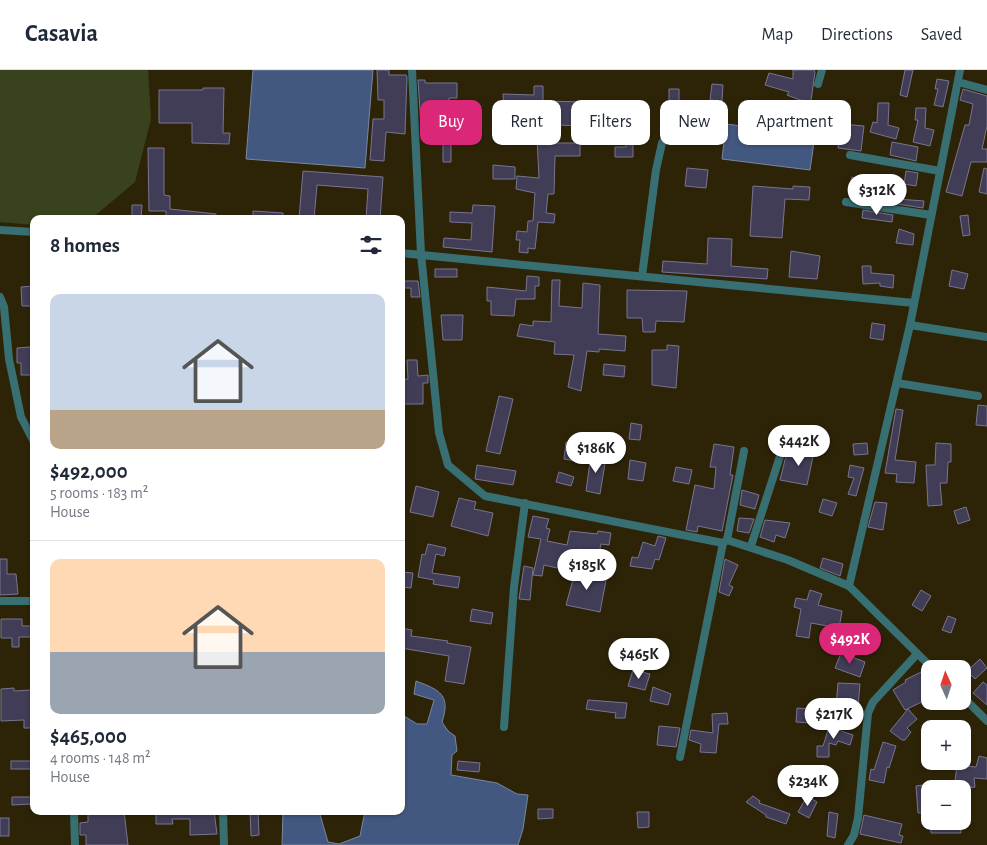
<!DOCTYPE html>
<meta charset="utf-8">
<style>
:root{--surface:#fff;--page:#f2f2f3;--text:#1f2937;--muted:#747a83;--line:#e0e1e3;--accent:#db2777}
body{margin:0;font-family:"Alegreya Sans",sans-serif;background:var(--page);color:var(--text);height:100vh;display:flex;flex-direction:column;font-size:19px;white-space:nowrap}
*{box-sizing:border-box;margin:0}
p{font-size:16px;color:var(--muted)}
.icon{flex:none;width:28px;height:28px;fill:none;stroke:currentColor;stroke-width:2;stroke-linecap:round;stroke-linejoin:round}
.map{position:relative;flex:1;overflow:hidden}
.panel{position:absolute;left:30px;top:145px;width:375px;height:600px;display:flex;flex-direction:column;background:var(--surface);border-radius:10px;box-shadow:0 1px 4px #0004}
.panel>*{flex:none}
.top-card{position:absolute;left:420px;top:30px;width:475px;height:45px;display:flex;gap:10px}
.needle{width:32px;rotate:357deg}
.buttons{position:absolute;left:921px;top:590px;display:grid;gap:10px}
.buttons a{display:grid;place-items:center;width:50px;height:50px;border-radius:10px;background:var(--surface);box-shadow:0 1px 4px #0004;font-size:25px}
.price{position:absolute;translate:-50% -42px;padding:0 11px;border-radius:18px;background:#fff;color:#222;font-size:16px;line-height:32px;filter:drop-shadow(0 1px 2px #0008)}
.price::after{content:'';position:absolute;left:50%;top:30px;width:15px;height:11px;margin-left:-8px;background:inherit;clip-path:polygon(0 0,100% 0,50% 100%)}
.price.selected{background:var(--accent);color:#fff}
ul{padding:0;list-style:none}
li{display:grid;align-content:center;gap:10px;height:265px;padding:0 20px}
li+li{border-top:1px solid var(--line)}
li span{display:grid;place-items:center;height:155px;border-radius:10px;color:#555}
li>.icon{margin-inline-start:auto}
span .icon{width:90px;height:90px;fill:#fffc;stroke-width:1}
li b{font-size:21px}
h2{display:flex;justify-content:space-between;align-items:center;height:60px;padding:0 20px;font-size:21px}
.chip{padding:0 18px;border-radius:10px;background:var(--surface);box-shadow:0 1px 4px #0004;font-size:18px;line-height:45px}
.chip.selected{background:var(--accent);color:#fff}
header{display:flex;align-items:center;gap:30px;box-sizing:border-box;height:70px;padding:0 25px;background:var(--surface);border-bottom:1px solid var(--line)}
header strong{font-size:24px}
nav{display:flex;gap:28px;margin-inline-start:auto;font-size:18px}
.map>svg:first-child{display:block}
</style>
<header>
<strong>Casavia</strong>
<nav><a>Map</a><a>Directions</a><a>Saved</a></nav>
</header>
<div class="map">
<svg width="987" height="775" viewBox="0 0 987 775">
<rect width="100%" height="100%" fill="#2d2408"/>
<!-- green -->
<polygon fill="#38431d" points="0,0 148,0 151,49 135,112 91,149 34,149 34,155 0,152"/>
<!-- water -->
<g fill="#435880" stroke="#79869d">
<polygon points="253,0 373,0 365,98 246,89"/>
<polygon points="726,54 815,65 810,100 722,89"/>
<path d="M416,611C440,620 451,625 442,652L448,661L455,666L457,681L452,685L451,705L497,713L517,724L528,725L523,759L518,775H282L283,741H319L328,772L339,774L360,766L365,741H401V644L417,654H427L434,630L414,624Z"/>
</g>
<!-- building -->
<g fill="#413d57" stroke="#787491">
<polygon points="377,0 389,0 389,5 406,5 407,7 405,64 386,62 384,91 370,90 373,49 384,49 384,30 378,30"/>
<polygon points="793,0 814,0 815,2 811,31 800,30 787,25 789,22 765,15 769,3 793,9"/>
<polygon points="905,0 913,0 907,27 900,25"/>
<polygon points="937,9 949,11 943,37 934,35 938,19 935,19"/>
<polygon points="418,10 425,10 425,13 457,13 457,28 449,28 449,40 443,39 443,66 451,66 451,92 443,92 443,73 429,73 429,57 421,57"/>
<polygon points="712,14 723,15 722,31 710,30"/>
<polygon points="534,16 543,16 543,31 586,32 586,43 582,43 582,56 533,54 533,70 518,70 518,41 504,41 503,24 534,25"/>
<polygon points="203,18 224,18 223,63 230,63 229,74 192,73 192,53 159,53 159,20 203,20"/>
<polygon points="669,19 679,19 679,42 687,42 688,64 665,65 665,43 669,42"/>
<polygon points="963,19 987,26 987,56 982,79 987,79 987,92 971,92 962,126 946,122 965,55 969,55 973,34 960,30"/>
<polygon points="878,33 889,33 888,55 899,58 896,69 870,62 873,52 877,53"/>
<polygon points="916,38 926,38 925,58 934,60 930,76 913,72 918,50 915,50"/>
<polygon points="841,54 864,56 861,81 838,78"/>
<polygon points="626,63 633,63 633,66 642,66 642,73 633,73 633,87 615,87 615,77 626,77"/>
<polygon points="537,68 556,68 556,73 580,73 580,86 555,86 554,124 548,124 546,143 555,144 554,153 538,152 535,179 528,178 528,183 519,182 520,170 516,170 517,161 527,162 528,151 533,151 535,123 516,119 517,106 539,108"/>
<polygon points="892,72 918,77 916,91 890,85"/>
<polygon points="148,78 164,78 164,125 170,126 170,139 216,144 216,149 166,149 166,141 149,141"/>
<polygon points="493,95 515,97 515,109 493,109"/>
<polygon points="687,98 708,100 706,118 685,116"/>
<polygon points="984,98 987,99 987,124 979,122"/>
<polygon points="303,101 383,107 380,149 366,149 368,119 317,115 314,149 299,149"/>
<polygon points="906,101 918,103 916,116 904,114"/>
<polygon points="852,107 873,113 892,115 891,124 865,122 864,126 848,121"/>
<polygon points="753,116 793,119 793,116 810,117 809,130 785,129 782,168 750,166"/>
<polygon points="884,128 924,131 923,138 884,132"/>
<polygon points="132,135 142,135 141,148 132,148"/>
<polygon points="473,135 495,136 492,182 443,177 444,168 471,170 472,153 450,152 450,142 472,143"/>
<polygon points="863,140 893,145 892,152 862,148"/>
<polygon points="253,141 283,143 283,149 253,149"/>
<polygon points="968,145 970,165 963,166 960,146"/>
<polygon points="899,159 914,164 913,175 896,173"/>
<polygon points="708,168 732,169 731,196 768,199 767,209 662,202 663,191 707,194"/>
<polygon points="791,181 820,186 817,209 789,207"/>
<polygon points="862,196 871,196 871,203 894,205 893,218 880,216 880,213 863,214"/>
<rect x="435" y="199" width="22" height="8"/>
<polygon points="952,200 968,204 964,219 949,216"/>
<polygon points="527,206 539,207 539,216 535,216 535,229 516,229 514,246 491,245 491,231 487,231 487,217 526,221"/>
<polygon points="552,210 560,210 559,236 582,238 583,213 600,215 598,264 626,266 625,281 599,279 599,282 587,281 581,321 568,317 574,285 554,284 555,272 517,266 520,254 533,256 533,251 551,252"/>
<polygon points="401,211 418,211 420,227 411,227 411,218 401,218"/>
<polygon points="34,216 34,236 22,236 21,217"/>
<polygon points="627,220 687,221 684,252 656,251 655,262 643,262 642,248 627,248"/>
<polygon points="441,245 463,245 462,270 443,270"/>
<polygon points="872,253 885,255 883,270 870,268"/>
<polygon points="667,275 679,276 676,318 652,315 652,280 667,280"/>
<polygon points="30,277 31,285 34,285 34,305 21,305 21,293 17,293 17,278"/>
<polygon points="407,290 417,290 418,306 428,305 428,313 423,313 423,334 401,334 401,310 408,309"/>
<polygon points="604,294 625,296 624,307 603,305"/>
<polygon points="499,326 513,329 500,384 486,381"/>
<polygon points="978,335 987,336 987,356 976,355"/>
<polygon points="896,339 903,340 895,390 916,392 914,413 896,412 897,404 885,403"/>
<polygon points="631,353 642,355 640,370 629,369"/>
<polygon points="566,372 578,374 576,391 564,389"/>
<polygon points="867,373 868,384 854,385 853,374"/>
<polygon points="936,373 951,374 951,392 948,392 947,413 940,413 942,435 928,436 926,395 935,395"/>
<polygon points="714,374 734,377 730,405 733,405 722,461 698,456 697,462 686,460 695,415 714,419 716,397 710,397"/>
<polygon points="803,375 815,377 807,415 780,410 786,386 801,389"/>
<polygon points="591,385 606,387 600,424 586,421"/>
<polygon points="630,390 646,393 643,411 628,409"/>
<polygon points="477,395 516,401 513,415 475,409"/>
<polygon points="850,395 864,398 856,426 848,424 854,408 848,407"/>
<polygon points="676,397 692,400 689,414 673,411"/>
<polygon points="559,402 574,407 571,416 556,412"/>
<polygon points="416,416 439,422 433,447 410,442"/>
<polygon points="742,420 759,425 755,439 740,435"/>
<polygon points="459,428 476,432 474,439 493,443 488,466 451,456"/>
<polygon points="823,429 837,433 832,446 819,442"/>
<polygon points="875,432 887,433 883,460 868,457"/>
<polygon points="966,437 970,450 958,454 954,441"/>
<polygon points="533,446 549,449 546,458 550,459 547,471 567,475 570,461 597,464 598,461 611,463 609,475 601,474 599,483 580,479 577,495 558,491 557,498 544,495 542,506 533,505 541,469 528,467"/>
<polygon points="739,448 754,449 749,463 737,461"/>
<polygon points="765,450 790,453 785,468 776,465 774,472 760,467"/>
<polygon points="658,466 666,468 659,490 655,489 652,499 630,496 632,487 638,488 643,472 655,476"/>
<polygon points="428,474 446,478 444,486 436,484 432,503 460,507 458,518 433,514 434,510 418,507 422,484 425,485"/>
<polygon points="823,488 843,494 840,506 820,498"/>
<polygon points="0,489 7,489 7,504 16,504 18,524 0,525"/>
<polygon points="725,489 738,495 729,515 733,517 729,526 719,522"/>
<polygon points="524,496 533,498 530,530 519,529"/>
<polygon points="576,499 607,505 600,542 566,535"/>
<polygon points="402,502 413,503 411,518 401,517"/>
<polygon points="810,520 822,524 818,535 842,541 839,558 811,553 809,568 796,566 801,539 794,537 796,528 807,530"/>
<polygon points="921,520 931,526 922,541 912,535"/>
<polygon points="472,539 493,543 491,554 470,551"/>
<polygon points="948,546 956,549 951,563 942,560"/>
<polygon points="1,549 22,549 22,556 34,556 34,567 19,567 19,577 12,577 12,568 1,568"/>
<polygon points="401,558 412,560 411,566 448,571 447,573 471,577 464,614 445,611 449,586 401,578"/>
<polygon points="841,583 865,592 860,607 835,598"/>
<polygon points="980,589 987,598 975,609 967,601"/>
<polygon points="633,600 650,604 645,620 628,616"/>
<polygon points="921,602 930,619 930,628 905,640 893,620 906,612 905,610"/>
<polygon points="983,612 987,615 987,635 973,623"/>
<polygon points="838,613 860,614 858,637 836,636"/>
<polygon points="653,617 671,624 668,635 650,631"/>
<polygon points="14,618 14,621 31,620 31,658 24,658 24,650 1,651 1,619"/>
<polygon points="588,630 627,633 625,648 615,648 616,643 586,639"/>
<polygon points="797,638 825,640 824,654 796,652"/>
<polygon points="908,639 917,649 907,658 911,662 905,670 902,670 890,661"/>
<polygon points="727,643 728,654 719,654 716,683 700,682 701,674 689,670 691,660 713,663 712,644"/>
<polygon points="830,654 842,657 841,661 853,665 850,675 838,671 836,675 829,673 829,687 817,687 817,676 823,676"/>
<polygon points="659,656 680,658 676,677 657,675"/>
<polygon points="883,672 896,676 889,698 887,697 884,713 869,710 871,699 874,700"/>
<polygon points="979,686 987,688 987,709 974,708 975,717 954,719 957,695 976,697"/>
<rect x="11" y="691" width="23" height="8"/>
<polygon points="458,691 480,693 479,702 457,700"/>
<polygon points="811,697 827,701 823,720 807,716"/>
<polygon points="930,714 930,742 918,743 916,716"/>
<polygon points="753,726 760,731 759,733 790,744 786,754 766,747 766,745 746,732"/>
<polygon points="807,726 817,732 809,748 798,742"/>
<polygon points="12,727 31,727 31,734 12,735"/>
<polygon points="538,739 553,739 553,748 538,749"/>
<polygon points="88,741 124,741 128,775 86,775 86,765 80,765 80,753 88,752"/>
<polygon points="156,741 214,741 217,764 190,765 190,749 172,749 173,754 156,754"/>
<polygon points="250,741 258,741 259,765 251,766"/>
<polygon points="637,742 649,742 649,757 638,758"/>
<polygon points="829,742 838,744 835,768 827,766"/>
<polygon points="864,745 902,754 899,765 903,766 901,773 860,764"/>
<rect x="0" y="748" width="9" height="18"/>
<polygon points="930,751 961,751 961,763 931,763"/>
</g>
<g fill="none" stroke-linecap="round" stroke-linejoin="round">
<!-- street -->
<g stroke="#386f73" stroke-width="8">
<polyline points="412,0 421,184 439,363 448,395 485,426 723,473 727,470 788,490 849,516 933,599"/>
<polyline points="958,12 987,20"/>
<polyline points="818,14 822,0"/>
<polyline points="850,85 940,101"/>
<polyline points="846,132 931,145"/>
<polyline points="0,160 34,162"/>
<polyline points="401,183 914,233"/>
<polyline points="642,206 656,100 662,73"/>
<polyline points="0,227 4,237 9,289 21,347 34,372"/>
<polyline points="910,255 987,267"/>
<polyline points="897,313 978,326"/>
<polyline points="727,470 744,381"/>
<polyline points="751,476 782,380"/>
<polyline points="849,516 910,255 960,0"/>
<polyline points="0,531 34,531"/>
<polyline points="962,626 987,651"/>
<polyline points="504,657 514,517 525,433"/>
<polyline points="680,687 723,473"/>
<polyline points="74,741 75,775"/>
<polyline points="223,741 224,775"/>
<polyline points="848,775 854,765 858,748 868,643 873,632 917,584"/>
</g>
</g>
</svg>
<div class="buttons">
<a><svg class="needle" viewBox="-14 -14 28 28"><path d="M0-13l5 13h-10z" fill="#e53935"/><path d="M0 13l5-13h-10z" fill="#747a83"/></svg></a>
<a>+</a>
<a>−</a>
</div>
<b class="price" style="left:877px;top:146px">$312K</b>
<b class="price" style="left:799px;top:397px">$442K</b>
<b class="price" style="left:596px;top:404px">$186K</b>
<b class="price" style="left:587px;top:521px">$185K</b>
<b class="price selected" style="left:850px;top:595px">$492K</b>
<b class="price" style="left:639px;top:610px">$465K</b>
<b class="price" style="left:834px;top:670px">$217K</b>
<b class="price" style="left:808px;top:737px">$234K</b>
<div class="top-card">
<a class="chip selected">Buy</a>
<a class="chip">Rent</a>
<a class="chip">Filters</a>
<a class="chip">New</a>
<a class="chip">Apartment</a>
</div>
<section class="panel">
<h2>8 homes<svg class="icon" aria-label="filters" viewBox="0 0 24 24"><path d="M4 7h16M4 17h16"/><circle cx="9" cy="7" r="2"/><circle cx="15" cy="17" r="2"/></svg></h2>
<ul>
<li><span style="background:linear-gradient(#c9d6e8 75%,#b9a48a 0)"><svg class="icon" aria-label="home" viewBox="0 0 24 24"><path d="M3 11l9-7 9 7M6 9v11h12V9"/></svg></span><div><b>$492,000</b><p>5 rooms · 183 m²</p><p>House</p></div></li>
<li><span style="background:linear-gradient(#ffd9b3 60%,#9aa5b1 0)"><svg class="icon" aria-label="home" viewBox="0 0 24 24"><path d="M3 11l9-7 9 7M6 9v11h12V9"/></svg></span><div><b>$465,000</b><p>4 rooms · 148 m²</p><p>House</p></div></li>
</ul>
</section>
</div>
